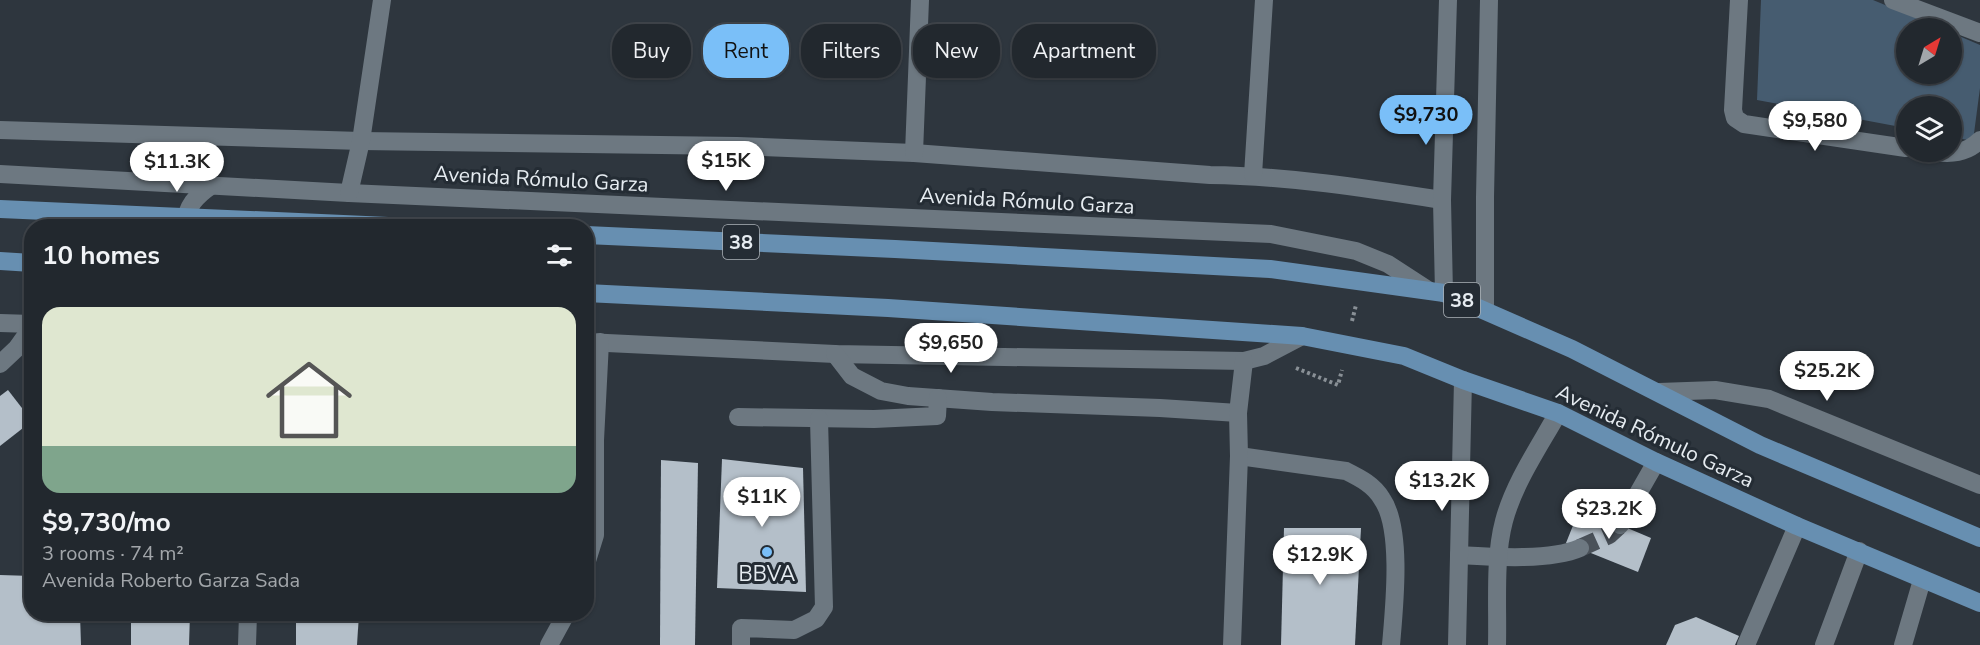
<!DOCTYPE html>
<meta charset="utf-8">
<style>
:root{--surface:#22282e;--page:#2a3036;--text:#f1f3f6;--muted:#a2a6aa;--line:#3f444a;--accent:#7abff8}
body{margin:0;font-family:"Nunito Sans",sans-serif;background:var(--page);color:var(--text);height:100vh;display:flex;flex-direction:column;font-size:22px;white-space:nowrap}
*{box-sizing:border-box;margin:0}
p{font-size:20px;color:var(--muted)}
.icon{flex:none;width:33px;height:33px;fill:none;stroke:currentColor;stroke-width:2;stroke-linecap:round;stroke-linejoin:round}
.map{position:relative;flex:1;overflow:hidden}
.details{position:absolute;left:24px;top:219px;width:570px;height:402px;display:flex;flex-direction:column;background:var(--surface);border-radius:24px;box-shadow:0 2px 4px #0004,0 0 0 2px var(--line)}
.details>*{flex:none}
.hud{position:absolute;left:612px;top:24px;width:570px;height:54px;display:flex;gap:12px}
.needle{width:39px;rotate:38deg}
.buttons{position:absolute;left:1896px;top:18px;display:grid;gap:12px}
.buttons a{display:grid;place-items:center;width:66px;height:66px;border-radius:50%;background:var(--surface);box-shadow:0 2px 4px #0004,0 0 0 2px var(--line);font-size:30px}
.price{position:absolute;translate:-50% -51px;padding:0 14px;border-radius:21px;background:#fff;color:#222;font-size:20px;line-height:39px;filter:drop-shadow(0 2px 3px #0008)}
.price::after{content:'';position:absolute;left:50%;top:36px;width:18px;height:14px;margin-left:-9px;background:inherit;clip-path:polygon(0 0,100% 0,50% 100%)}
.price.selected{background:var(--accent);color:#111}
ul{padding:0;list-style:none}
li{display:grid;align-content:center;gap:12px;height:318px;padding:0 18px}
li span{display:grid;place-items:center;height:186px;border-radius:18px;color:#555}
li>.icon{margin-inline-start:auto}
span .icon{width:108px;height:108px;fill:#fffc;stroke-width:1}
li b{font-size:26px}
h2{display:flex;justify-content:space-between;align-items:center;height:72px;padding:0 18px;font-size:26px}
.tag{padding:0 21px;border-radius:24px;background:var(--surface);box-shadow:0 2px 4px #0004,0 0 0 2px var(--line);font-size:21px;line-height:54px}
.tag.selected{background:var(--accent);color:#111}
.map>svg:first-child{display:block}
</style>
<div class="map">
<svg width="1980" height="645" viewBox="0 0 1980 645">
<rect width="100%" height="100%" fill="#2e363e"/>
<!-- green -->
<polygon fill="#465c70" points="1761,0 1873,0 1941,28 1906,28 1906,74 1952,74 1952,33 1980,45 1980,88 1973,141 1952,137 1952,106 1906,106 1906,128 1757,100"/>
<!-- building -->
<g fill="#b4bfc9">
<polygon points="8,390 32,421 0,446 0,396"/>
<polygon points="722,459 803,468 806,592 717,588"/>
<polygon points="661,460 698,463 695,645 660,645"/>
<polygon points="1580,508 1651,538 1638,572 1566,543"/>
<polygon points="1284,528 1361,528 1355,645 1281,645"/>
<polygon points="0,575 32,576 32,614 80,614 81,645 0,645"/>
<polygon points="131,614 190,614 189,645 131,645"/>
<polygon points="296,614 359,614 357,645 296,645"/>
<polygon points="1696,617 1739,636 1735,645 1666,645 1675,625"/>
</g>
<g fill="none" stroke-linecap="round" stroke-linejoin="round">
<!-- minor-tunnel -->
<polyline stroke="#4a5159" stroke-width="18" stroke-dasharray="18 9" stroke-linecap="butt" points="1580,548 1609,535 1620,525"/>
<!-- path -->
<g stroke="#899096" stroke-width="4" stroke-dasharray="3 3" stroke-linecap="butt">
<polyline points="1352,321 1356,305"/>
<polyline points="1296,368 1338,385 1342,370"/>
</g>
<!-- minor -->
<g stroke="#6d7881" stroke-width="18">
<polyline points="1739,0 1733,110 1735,118 1744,124 1906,148"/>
<polyline points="1893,0 1980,33"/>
<path d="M0,130L361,141L737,146L914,153L1210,175C1288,176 1365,188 1442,200"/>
<path d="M1933,152C1951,154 1966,154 1980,140"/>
<polyline points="914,153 920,0"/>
<polyline points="0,174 349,193 1271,234 1356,251 1388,264 1428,290"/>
<polyline points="1253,175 1264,0"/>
<polyline points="349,193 361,141 382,0"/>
<path d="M185,226C186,206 196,196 212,185"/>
<polyline points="1444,293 1442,200 1448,0"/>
<polyline points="1485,310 1485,197 1489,0"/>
<polyline points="0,323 32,324"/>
<polyline points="586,342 835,354 1244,361 1264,356 1302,336"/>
<polyline points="835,354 852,376 881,391 908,396 992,402 1160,408 1238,413"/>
<polyline points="0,364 17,348 32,327"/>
<polyline points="1659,392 1715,390 1769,399 1980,485"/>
<polyline points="738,417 874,419 937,416 938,398"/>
<path d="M1239,456L1346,471C1360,478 1374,485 1382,499C1403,529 1394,609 1391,645"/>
<polyline points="1620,525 1656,462"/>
<path d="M1459,555C1492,557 1550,561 1580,548"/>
<polyline points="586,564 595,535 595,440 600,342"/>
<polyline points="247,645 248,614"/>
<polyline points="549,645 566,614"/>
<polyline points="741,645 741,628 794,630 816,619 824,607 819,419"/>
<polyline points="1232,645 1239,456 1238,413 1244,361"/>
<polyline points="1457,645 1463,380"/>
<path d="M1497,645C1498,606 1494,558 1504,521C1514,483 1539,447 1558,413"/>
<polyline points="1746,645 1797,526"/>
<polyline points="1824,645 1859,551"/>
<polyline points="1903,645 1922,580"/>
</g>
<!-- major -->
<g stroke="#678fb1" stroke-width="18">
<polyline points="0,209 388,226"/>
<polyline points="586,235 895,249 1270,269 1444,293 1572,349 1760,445 1980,538"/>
<polyline points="0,261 32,263"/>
<polyline points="586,293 888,308 1302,336 1404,356 1463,380 1558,413 1656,462 1797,526 1980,603"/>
</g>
</g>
<!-- markers -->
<circle fill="#7abff8" stroke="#242c34" stroke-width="2" cx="767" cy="552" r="6"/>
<g text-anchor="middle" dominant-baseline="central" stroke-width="6" stroke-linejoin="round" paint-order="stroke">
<!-- shield labels -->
<g fill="#242c34" stroke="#acb2b8" stroke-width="1.5">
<rect x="723" y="225" width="36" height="34" rx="4.5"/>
<rect x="1444" y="283" width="36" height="34" rx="4.5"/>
</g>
<g font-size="20" font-weight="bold" fill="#e6ecf1">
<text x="741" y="242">38</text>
<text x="1462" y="300">38</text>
</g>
<!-- street labels -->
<g font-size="21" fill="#e6ecf1" stroke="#242c34">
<text transform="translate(541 179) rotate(3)">Avenida Rómulo Garza</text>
<text transform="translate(1027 201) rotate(3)">Avenida Rómulo Garza</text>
<text transform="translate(1655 436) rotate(25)">Avenida Rómulo Garza</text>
</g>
<!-- poi labels -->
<g font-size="21" fill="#e6ecf1" stroke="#242c34">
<text x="767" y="574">BBVA</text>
</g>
</g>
</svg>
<div class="buttons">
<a><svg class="needle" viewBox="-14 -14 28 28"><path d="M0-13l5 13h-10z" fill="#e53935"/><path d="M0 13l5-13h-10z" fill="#a2a6aa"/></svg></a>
<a><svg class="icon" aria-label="layers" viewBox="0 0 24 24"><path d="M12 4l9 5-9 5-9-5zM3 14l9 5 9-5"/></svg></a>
</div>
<b class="price selected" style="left:1426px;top:146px">$9,730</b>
<b class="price" style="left:1815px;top:152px">$9,580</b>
<b class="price" style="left:726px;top:192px">$15K</b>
<b class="price" style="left:177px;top:193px">$11.3K</b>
<b class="price" style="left:951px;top:374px">$9,650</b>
<b class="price" style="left:1827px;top:402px">$25.2K</b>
<b class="price" style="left:1442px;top:512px">$13.2K</b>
<b class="price" style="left:762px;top:528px">$11K</b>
<b class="price" style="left:1609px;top:540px">$23.2K</b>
<b class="price" style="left:1320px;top:586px">$12.9K</b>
<div class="hud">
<a class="tag">Buy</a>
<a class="tag selected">Rent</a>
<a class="tag">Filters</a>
<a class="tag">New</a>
<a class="tag">Apartment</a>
</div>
<section class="details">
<h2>10 homes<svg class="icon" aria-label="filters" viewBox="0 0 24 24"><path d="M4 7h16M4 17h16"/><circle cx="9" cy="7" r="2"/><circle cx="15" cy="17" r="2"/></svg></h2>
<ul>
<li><span style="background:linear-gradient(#dfe7d0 75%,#7fa58c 0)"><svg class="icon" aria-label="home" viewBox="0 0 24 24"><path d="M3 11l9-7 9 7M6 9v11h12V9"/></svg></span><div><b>$9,730/mo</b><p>3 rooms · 74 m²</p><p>Avenida Roberto Garza Sada</p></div></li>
</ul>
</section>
</div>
